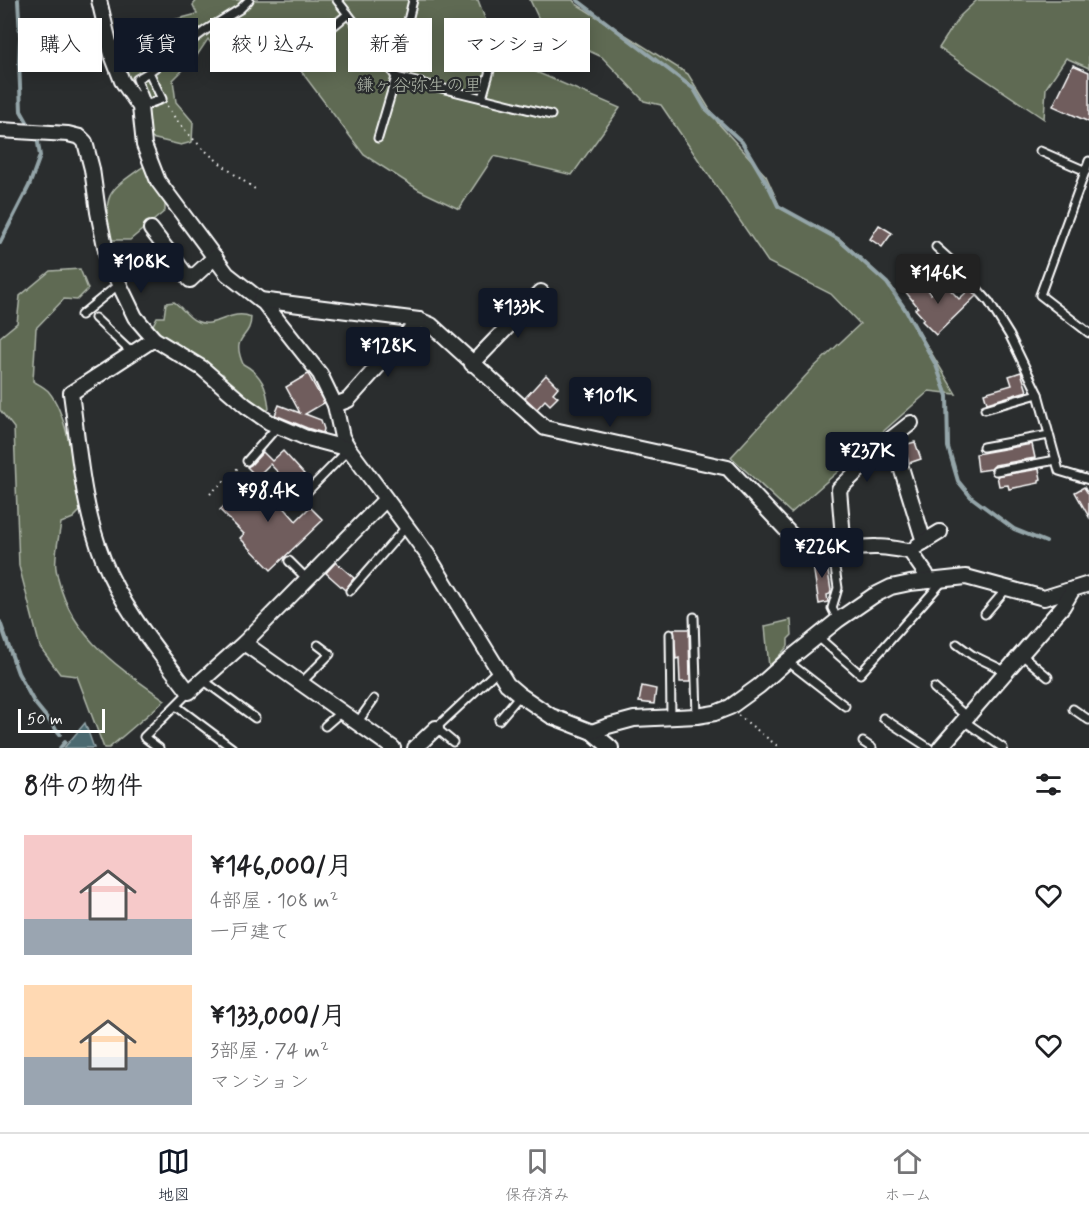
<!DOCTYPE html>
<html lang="ja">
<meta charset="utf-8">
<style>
:root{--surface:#fff;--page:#f6f6f6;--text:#202124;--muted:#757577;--line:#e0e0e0;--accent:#111827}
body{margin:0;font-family:Mynerve,"Klee One",sans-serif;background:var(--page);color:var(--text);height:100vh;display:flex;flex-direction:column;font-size:22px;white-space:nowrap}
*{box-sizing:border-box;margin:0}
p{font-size:20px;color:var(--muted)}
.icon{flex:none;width:33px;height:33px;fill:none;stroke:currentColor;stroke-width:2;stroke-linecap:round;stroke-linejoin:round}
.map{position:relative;height:748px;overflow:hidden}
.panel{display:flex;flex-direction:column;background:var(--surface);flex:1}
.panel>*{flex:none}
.hud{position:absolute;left:18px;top:18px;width:600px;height:54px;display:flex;gap:12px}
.scale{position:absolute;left:18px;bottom:15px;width:87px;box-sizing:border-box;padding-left:6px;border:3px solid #fff;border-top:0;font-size:16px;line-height:21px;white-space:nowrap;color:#fff;-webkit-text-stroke:4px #2a2d2e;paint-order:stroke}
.price{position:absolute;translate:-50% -51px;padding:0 14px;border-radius:6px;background:var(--accent);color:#fff;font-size:20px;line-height:39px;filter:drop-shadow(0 2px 3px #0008)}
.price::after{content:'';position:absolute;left:50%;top:36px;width:18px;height:14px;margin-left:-9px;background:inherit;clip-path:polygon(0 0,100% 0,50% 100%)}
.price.current{background:#222;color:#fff}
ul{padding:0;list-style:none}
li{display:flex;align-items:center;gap:18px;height:150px;padding:0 24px}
li span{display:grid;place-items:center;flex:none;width:168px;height:120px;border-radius:0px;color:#555}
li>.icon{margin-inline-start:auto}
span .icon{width:72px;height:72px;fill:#fffc;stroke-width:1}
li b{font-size:26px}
h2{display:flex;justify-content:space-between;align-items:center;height:72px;padding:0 24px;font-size:26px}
.chip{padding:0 21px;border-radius:0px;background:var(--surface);box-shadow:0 3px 15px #0003;font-size:21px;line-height:54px}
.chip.current{background:var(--accent);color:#fff}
.tabs{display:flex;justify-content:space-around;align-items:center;height:84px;border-top:2px solid var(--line);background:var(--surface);font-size:16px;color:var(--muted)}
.tabs a{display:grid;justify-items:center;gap:3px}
.tabs .current{color:var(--accent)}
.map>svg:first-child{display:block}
</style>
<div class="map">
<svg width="1089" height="748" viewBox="0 0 1089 748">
<rect width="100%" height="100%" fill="#2a2d2e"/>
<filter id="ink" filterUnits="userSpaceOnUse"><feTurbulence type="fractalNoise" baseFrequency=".0167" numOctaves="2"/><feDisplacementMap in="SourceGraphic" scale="12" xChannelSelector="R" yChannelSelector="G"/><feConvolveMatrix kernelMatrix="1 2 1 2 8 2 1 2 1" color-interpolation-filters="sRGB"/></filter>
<g filter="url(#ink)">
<!-- green -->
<g fill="#5e6b53" stroke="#aeb5a9" stroke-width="1.5">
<path d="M197,0H478L499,56L620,108L572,175L494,156L459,209L419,190L364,155L268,27L221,58L208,39L196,57L173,80L176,102L193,122L192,142L181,145L147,137C144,125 151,109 147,99C142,87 131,87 126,68L142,43L170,21L197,14L193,5Z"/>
<polygon points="530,0 573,0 576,4 688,74 718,123 766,176 780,207 840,239 892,287 956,394 929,391 791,513 731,457 811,370 860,324 831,294 768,262 661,105 644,101 602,57 544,30"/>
<polygon points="977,0 1089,0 1089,68 1066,58 1046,88 1044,119 939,48 959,17"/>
<path d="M144,166L153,184L165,200V211L130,240H109C104,192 106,193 144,166Z"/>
<path d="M80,269L88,289L77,300L64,299L36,328L33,381C38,384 45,387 49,392C69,416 75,479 81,510L73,518L61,523C59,537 54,555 56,569C67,634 115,665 165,700L109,748H104L77,676L60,674L40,647L19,566L14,428L0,410V337L17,323L20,296L50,271Z"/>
<path d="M174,302C182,307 188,318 196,321C215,330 231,308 251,317C251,340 230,334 243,364C262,374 267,388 269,409L263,414L232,388L223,374C201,368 166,344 152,327L157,317H164L166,303Z"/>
<polygon points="791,620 792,635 788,639 788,646 769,667 765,626"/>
</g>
<!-- water -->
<polygon fill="#4c6970" stroke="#94a5a9" stroke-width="1.5" points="85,723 94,748 64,748"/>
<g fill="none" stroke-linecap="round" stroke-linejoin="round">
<!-- stream -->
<g stroke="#94a5a9" stroke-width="4">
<polyline points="18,0 20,37 19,61 21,111 30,127"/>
<polyline points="577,0 694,89 705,108 742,142 770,189 778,206 838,239 887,283 905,309 936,365 947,396 948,447 958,481 971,497 1014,529 1046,542"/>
<polyline points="0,243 29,186 40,156 37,136"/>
<polyline points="0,622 18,673 34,702 60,734"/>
<polyline points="60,748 65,742"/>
</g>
</g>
<!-- building -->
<g fill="#705d5d" stroke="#fff" stroke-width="1.5">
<polygon points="1073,65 1089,72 1089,122 1053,106"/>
<polygon points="879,225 892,233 882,247 870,239"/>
<polygon points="920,279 931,294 943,282 959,299 970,289 976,296 936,335 922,321 924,319 915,309 918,307 905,291"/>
<polygon points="1021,372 1027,391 987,403 984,393 1012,385 1009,376"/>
<polygon points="308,374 324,403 305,414 321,420 324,429 323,433 307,428 275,415 279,405 300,413 286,387"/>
<polygon points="546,375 558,387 553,393 558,397 550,405 545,400 537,409 525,398"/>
<polygon points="915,442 921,459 909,463 904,445"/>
<polygon points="1032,444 1035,458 995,465 991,469 978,471 976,454"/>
<polygon points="283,451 304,474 292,487 270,464 257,477 247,467 251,465 263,452 272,461"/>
<polygon points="1039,469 1041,479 1039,480 1039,483 1009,489 1008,485 999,486 997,476"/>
<polygon points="256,476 296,521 310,507 323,520 271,570 240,538 244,534 220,510"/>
<polygon points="1084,487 1089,495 1089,517 1075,492"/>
<polygon points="820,558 826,559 831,591 830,594 827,595 828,602 819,604 812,559"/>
<polygon points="336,562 354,578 345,590 326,573"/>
<polygon points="674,629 689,629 690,682 680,682 679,658 676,659"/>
<polygon points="642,686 656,689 654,704 639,702"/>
</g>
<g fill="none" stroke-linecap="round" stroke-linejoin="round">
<defs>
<g id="service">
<polyline points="337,0 387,64 414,43 406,29 413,0"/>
<polyline points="308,47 348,14"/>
<polyline points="396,77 551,115"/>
<polyline points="482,98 493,60"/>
<polyline points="147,105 137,79 149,72"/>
<polyline points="140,107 162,99 149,72 206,30 240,9 249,0"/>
<polyline points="378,138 396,77 387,64"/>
<polyline points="1040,151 1086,171"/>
<polyline points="1089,161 1040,295 1089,333"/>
<polyline points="936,247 957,266 989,302 1010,336 1038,394 1059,471 1089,480"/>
<polyline points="81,315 118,285"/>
<polyline points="95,318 133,354"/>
<polyline points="985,409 1038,394"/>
<polyline points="983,447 1049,435"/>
<polyline points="247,461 278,426"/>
<polyline points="996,471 1056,460"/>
<polyline points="303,496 349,449"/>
<polyline points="289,561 307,579"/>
<polyline points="834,561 838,588 832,608 838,620"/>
<polyline points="350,591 406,527"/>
<polyline points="985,614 1008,587"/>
<polyline points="694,617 697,716"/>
<polyline points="670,634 671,718"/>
<polyline points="817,636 860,674 942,582"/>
<polyline points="957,644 972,655 1007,672"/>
<polyline points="1022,655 1048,677"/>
<polyline points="787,661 845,706"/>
<polyline points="203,680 255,718"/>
<polyline points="301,683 330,654 318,645"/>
<polyline points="934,688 967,717"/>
<polyline points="176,706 232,748"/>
<polyline points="1073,709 1089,720"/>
<polyline points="883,718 929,748"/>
<polyline points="499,720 520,695"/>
<polyline points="964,721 1003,748"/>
<polyline points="357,723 374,699"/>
<polyline points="325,726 341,712"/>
<polyline points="453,742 436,728 499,669"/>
<polyline points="863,742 872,748"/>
<polyline points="159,748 144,737 189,692"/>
</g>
<g id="minor">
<polyline points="99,0 112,55 122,81 140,107 144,145 158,181 227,274 264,303 320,374 335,405 342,437 349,449 427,554 507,684 520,695 551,716 592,732 611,748"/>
<polyline points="0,130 68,134 80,137 85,142 92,169 98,212 108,261 135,317 154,339 202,368 246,406 269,422 304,437 349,449"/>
<polyline points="151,229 190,280 215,257"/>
<path d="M260,300L419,320L431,325L545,428L728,468L793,537C822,559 844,546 877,547C888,547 899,550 910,551L926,574L929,581"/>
<path d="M154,339L71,393C79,449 82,506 103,559C122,608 158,651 189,692L244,643L385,500"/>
<polyline points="472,364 541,292"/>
<polyline points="335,405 348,400 419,320"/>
<polyline points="892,438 924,542"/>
<polyline points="917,546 940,532"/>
<polyline points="844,550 839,489 892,438 911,423"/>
<polyline points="244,643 393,748"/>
<polyline points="592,732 608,726 634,719 697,716 715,713 730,707 759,686 787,661 838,620 873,596 891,587 910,583 966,577 1044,598 1089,584"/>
<polyline points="415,748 436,728"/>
<polyline points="940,748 1063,606 1073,589"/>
</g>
</defs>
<!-- service casing -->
<use href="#service" stroke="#fff" stroke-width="11"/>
<!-- minor casing -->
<use href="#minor" stroke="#fff" stroke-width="18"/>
<!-- path -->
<g stroke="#fff" stroke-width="2" stroke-dasharray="1.5 4.5" stroke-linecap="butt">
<path d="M167,106C188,140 222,166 255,189"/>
<polyline points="210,494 240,466"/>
<polyline points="738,715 780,748"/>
</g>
<!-- service -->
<use href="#service" stroke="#2a2d2e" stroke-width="7"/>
<!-- minor -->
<use href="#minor" stroke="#2a2d2e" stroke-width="14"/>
</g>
</g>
<g text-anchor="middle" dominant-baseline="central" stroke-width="4.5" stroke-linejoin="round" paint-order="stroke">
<!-- park labels -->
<g font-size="18" fill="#aeb5a9" stroke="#2a2d2e">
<text x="419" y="86">鎌ヶ谷弥生の里</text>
</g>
</g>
</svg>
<div class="scale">50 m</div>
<b class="price" style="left:141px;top:294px">¥108K</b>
<b class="price current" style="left:938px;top:305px">¥146K</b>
<b class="price" style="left:518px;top:339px">¥133K</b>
<b class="price" style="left:388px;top:378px">¥128K</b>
<b class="price" style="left:610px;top:428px">¥101K</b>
<b class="price" style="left:867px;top:483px">¥237K</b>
<b class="price" style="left:268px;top:523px">¥98.4K</b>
<b class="price" style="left:822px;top:579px">¥226K</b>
<div class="hud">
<a class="chip">購入</a>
<a class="chip current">賃貸</a>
<a class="chip">絞り込み</a>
<a class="chip">新着</a>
<a class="chip">マンション</a>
</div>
</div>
<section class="panel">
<h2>8件の物件<svg class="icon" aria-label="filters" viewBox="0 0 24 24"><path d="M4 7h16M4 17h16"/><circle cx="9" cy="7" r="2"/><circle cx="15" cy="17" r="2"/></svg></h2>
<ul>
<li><span style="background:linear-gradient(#f6c9c9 70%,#9aa5b1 0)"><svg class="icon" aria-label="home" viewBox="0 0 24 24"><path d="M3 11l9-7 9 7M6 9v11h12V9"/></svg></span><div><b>¥146,000/月</b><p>4部屋 · 108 m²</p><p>一戸建て</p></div><svg class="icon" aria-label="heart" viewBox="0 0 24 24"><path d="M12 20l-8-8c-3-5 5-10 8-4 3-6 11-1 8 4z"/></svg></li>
<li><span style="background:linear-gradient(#ffd9b3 60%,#9aa5b1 0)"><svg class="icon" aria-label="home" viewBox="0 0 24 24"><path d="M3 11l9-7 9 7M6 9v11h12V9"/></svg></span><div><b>¥133,000/月</b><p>3部屋 · 74 m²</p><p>マンション</p></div><svg class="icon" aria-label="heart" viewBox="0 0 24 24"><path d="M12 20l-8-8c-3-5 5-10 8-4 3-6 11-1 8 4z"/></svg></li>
</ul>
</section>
<nav class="tabs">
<a class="current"><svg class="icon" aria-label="map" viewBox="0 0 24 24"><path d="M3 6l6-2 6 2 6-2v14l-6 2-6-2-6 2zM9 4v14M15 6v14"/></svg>地図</a>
<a><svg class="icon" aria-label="saved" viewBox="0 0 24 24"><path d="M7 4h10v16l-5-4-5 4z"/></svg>保存済み</a>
<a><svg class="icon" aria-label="home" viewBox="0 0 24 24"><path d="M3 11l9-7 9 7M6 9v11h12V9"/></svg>ホーム</a>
</nav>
